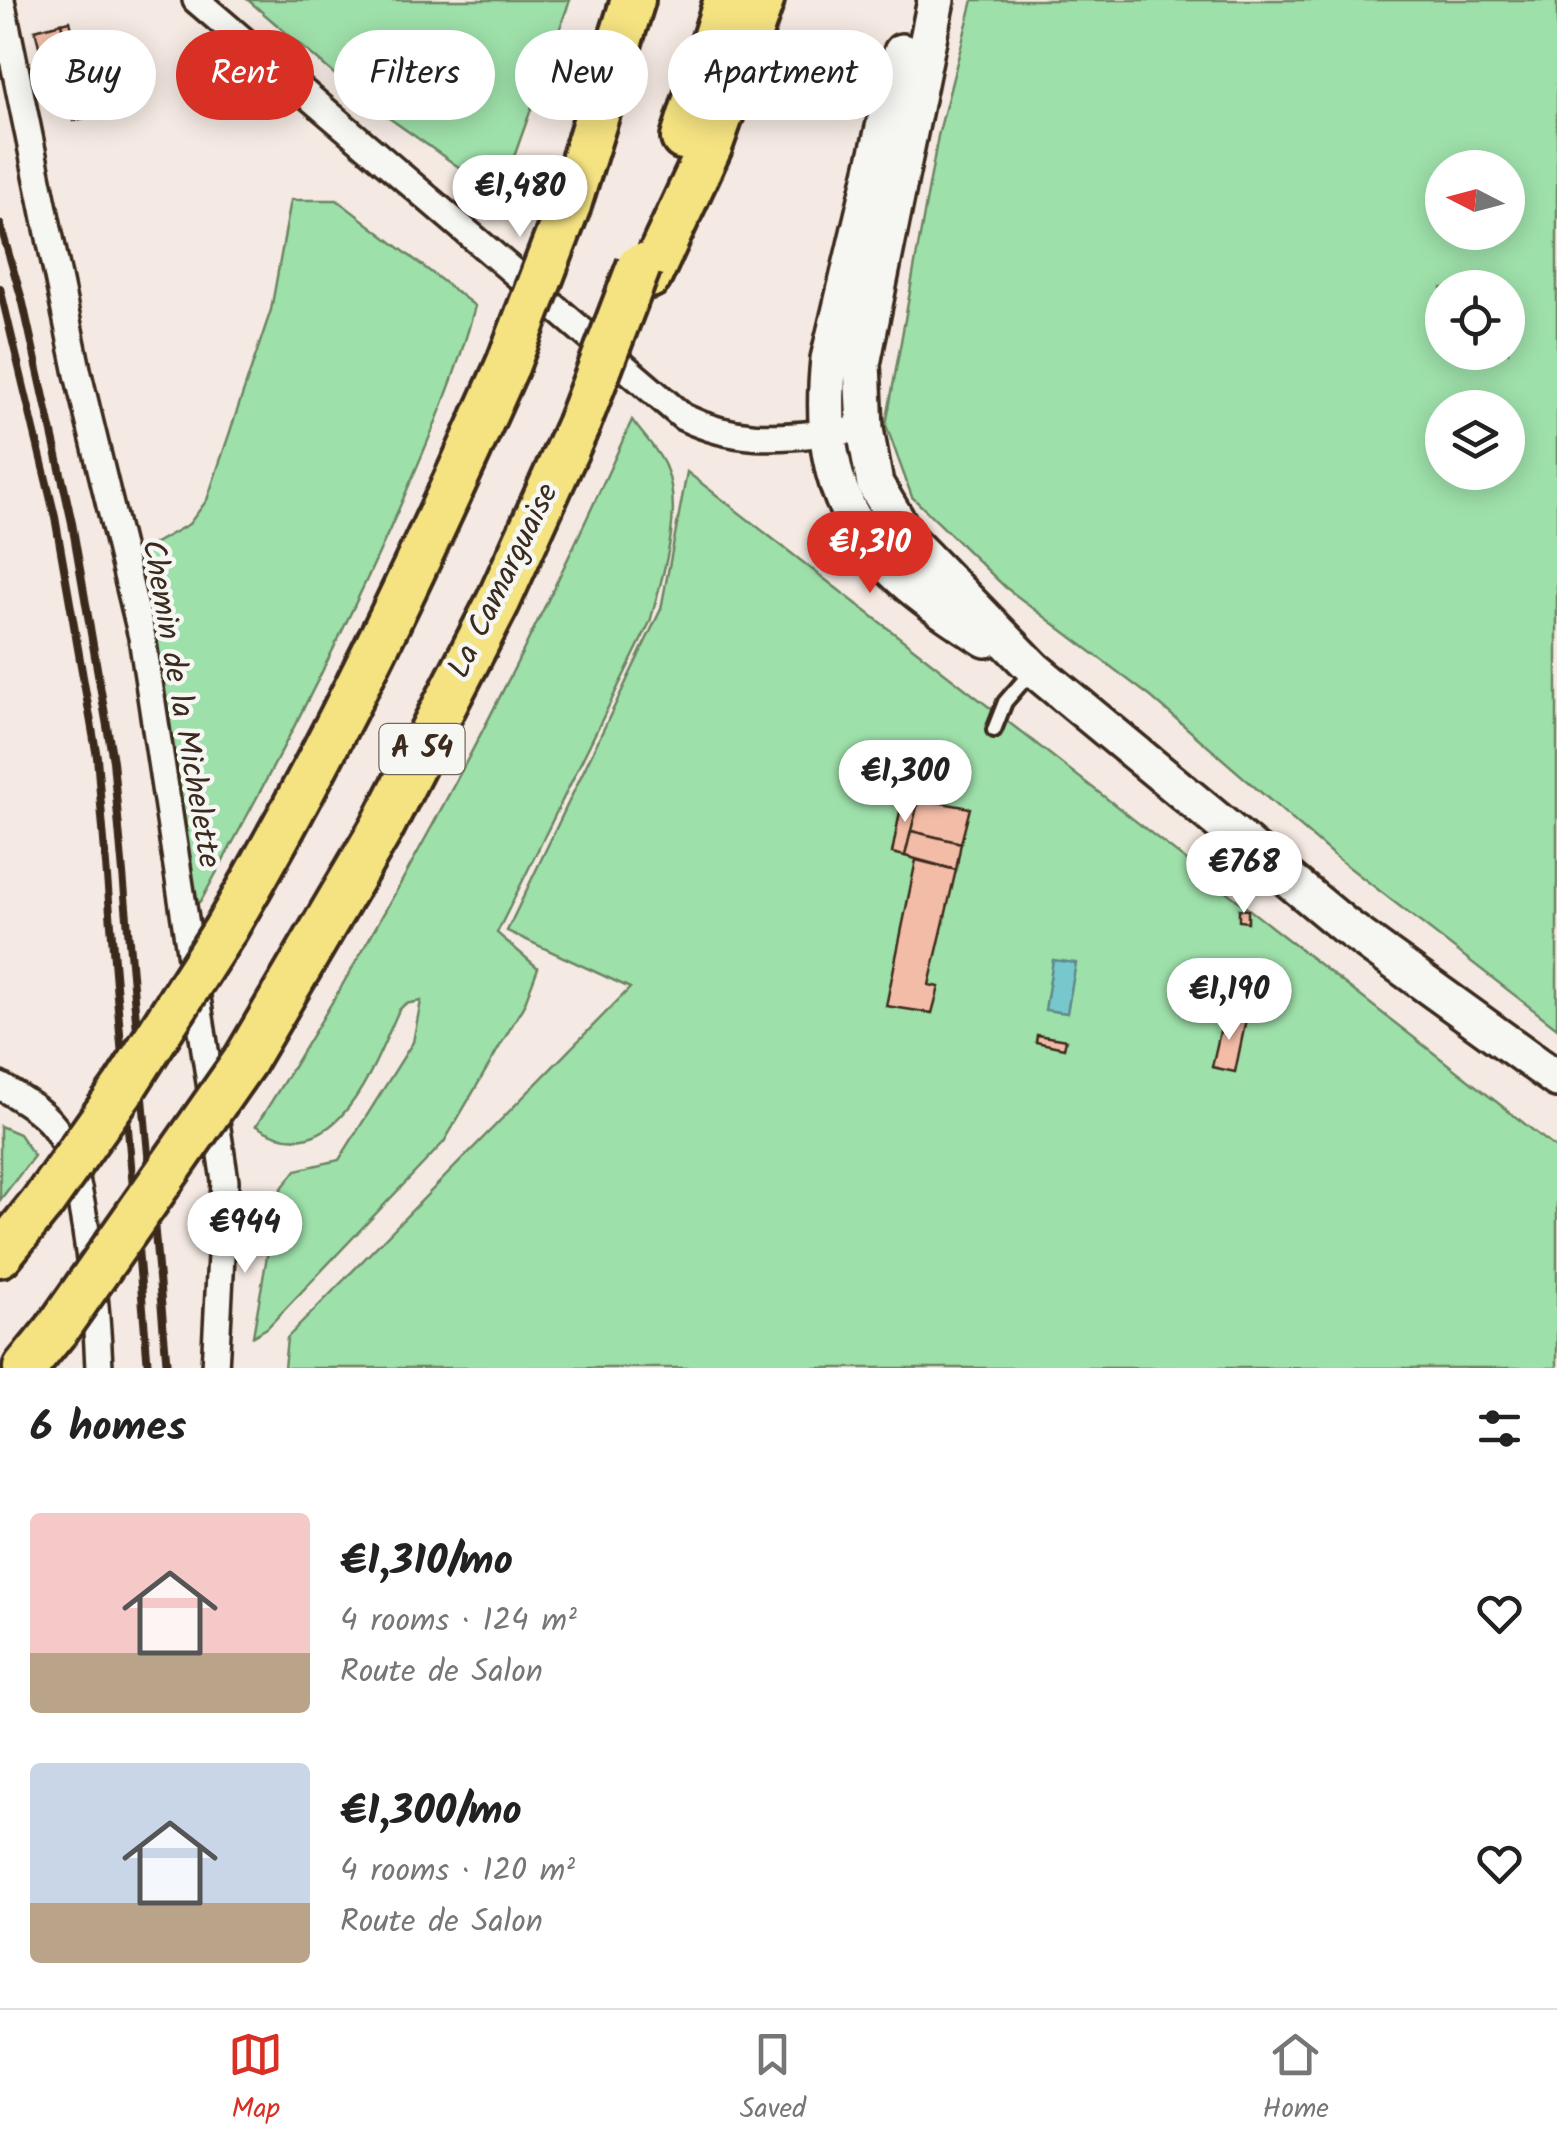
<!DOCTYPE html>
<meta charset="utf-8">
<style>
:root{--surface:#fff;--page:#f6f6f6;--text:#222;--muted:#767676;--line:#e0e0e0;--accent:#d93025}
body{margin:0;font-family:Kalam,sans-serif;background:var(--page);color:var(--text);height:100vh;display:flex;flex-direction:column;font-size:38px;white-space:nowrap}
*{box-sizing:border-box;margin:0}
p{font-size:32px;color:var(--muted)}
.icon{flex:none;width:55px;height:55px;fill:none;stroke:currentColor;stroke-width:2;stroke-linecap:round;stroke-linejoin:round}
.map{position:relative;height:1368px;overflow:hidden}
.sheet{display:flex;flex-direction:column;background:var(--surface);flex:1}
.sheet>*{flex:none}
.top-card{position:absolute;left:30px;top:30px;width:1000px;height:90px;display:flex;gap:20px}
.needle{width:65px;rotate:276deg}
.controls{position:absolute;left:1425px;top:150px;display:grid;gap:20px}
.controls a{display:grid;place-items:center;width:100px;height:100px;border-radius:50%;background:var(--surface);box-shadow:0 5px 25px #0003;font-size:50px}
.price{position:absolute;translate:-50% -85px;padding:0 22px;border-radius:35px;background:#fff;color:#222;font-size:32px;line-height:65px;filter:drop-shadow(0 2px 5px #0008)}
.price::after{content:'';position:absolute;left:50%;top:60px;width:30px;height:22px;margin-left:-15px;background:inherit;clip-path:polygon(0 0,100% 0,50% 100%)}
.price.on{background:var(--accent);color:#fff}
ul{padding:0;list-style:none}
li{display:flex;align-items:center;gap:30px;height:250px;padding:0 30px}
li span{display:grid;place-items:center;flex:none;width:280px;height:200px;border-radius:10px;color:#555}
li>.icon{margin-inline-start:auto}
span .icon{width:120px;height:120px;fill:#fffc;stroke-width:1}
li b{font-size:42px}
h2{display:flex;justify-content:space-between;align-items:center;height:120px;padding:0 30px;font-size:42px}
.pill{padding:0 35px;border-radius:45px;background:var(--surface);box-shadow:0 5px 25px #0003;font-size:35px;line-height:90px}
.pill.on{background:var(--accent);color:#fff}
.tab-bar{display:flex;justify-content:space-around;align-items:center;height:140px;border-top:2px solid var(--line);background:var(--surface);font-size:28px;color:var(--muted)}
.tab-bar a{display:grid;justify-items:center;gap:5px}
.tab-bar .on{color:var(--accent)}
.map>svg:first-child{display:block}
</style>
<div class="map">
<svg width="1557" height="1368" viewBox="0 0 1557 1368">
<rect width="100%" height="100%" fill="#f5eae3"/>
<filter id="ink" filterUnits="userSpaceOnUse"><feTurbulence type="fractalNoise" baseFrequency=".01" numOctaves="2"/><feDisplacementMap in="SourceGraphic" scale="20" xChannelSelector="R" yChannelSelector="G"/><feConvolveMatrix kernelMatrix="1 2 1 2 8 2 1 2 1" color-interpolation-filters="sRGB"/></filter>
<g filter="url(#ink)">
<!-- green -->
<g fill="#9ee0aa" stroke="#6c8564" stroke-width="2.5" fill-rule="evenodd">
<polygon points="248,0 570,0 500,196 369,104"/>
<path d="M973,0H1557V1028L1332,854L1151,697L1005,587L912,497L886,425L938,136ZM1442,168H1508V232H1442ZM1442,288H1508V352H1442ZM1442,408H1508V472H1442Z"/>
<path d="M291,200H337L475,306C457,375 429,440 400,506C341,641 272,771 201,901L191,906L143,550L189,524L207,500L271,310Z"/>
<path d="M632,420C642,434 658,450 665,466C685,510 662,578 650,622L497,933L538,968L524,1005L444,1142L267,1328L253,1336L278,1193L296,1170L339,1160L413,1042L421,1001L405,1004L399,1010C373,1066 337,1176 256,1126C399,902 523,663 632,420Z"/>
<polygon points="687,472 1557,1149 1557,1368 284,1368 287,1338 630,988 507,931 661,609"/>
<polygon points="0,1126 19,1134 34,1156 0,1200"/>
</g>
<!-- water -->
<polygon fill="#77c8cd" stroke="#5f8987" stroke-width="2.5" points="1053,960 1076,963 1067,1013 1045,1010"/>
<!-- building -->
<g fill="#f3bca7" stroke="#3b2a1e" stroke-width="2.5">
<polygon points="70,21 75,42 66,45 61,23"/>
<polygon points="61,23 66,45 75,42 87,89 97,87 103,113 73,121 66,95 52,98 35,30"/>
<polygon points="903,796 919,799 905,856 892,853"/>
<polygon points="919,799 970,808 961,843 911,831"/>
<polygon points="911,831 961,843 956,870 905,856"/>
<polygon points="916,860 956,870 929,985 939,987 932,1013 886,1006"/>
<polygon points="1239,909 1248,910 1248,922 1239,921"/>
<polygon points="1232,961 1257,967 1243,1018 1221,1013"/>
<polygon points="1257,967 1268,969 1254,1020 1243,1018"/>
<polygon points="1224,1014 1246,1019 1235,1072 1212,1067"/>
<polygon points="1037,1035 1066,1040 1064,1048 1036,1042"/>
</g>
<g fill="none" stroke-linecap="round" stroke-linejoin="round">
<defs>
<polyline id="lane" points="994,730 1005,702 1032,671"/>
<g id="street">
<polyline points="1,0 78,374 142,637 225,1181 215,1368"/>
<path d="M196,0L683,417C741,445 784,437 845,431"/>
<path d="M0,1086C21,1099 46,1112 59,1134C86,1178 97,1314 99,1368"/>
</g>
<g id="secondary">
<polyline points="936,0 862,364 865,429 875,484 909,541 1034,669 1344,925 1557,1079"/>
<path d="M902,52L829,359C814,507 868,565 986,639"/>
</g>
<g id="highway">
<polyline points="683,138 726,0"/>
<polyline points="569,205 633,0"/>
<polyline points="650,276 710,147 762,0"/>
<path d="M225,930C334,744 420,561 508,364"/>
<polyline points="244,1062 381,829 498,602 578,425"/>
<polyline points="0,1255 43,1202"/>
<polyline points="25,1368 57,1329"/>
</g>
</defs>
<!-- lane casing -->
<use href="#lane" stroke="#3b2a1e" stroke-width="20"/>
<!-- street casing -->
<use href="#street" stroke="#3b2a1e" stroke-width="32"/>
<!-- secondary casing -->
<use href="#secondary" stroke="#3b2a1e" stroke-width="42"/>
<!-- highway casing -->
<use href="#highway" stroke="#3b2a1e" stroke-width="50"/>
<!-- lane -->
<use href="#lane" stroke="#f6f6f2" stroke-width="12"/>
<!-- street -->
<use href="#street" stroke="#f6f6f2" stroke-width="25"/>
<!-- secondary -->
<use href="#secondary" stroke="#f6f6f2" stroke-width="35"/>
<!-- highway -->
<use href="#highway" stroke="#f5e382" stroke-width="42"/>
<!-- rail -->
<g stroke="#3b2a1e" stroke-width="8">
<polyline points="0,224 23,303 72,523 113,761 167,1368"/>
<polyline points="0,288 55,517 97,757 148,1368"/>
</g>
<defs>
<g id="highway-bridge">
<polyline points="508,364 569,205"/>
<polyline points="578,425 639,266"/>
<polyline points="43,1202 123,1089 225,930"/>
<polyline points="57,1329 244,1062"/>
</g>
</defs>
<!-- highway-bridge casing -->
<use href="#highway-bridge" stroke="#3b2a1e" stroke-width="50" stroke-linecap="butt"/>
<!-- highway-bridge -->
<use href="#highway-bridge" stroke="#f5e382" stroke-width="42"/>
</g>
</g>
<g text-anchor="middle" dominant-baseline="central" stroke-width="9" stroke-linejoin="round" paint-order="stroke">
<!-- shield labels -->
<rect fill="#f6f6f2" stroke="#73675e" stroke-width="2.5" x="379.5" y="724" width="85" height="50" rx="8"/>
<g font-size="30" font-weight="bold" fill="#3b2a1e">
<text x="422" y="749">A 54</text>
</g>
<!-- street labels -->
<g font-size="32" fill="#3b2a1e" stroke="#f6f6f2">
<text transform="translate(504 581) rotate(-64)">La Camarguaise</text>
<text transform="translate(180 704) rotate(80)">Chemin de la Michelette</text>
</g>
</g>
</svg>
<div class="controls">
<a><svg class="needle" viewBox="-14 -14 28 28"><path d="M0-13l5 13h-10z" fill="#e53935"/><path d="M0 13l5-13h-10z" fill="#767676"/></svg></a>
<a><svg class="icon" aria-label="locate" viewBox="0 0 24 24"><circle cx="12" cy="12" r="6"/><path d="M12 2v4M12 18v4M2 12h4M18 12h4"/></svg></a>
<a><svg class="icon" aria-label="layers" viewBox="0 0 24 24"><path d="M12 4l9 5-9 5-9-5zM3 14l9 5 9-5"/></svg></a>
</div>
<b class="price" style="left:520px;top:240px">€1,480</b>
<b class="price on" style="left:870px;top:596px">€1,310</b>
<b class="price" style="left:905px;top:825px">€1,300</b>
<b class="price" style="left:1244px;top:916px">€768</b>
<b class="price" style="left:1229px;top:1043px">€1,190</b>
<b class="price" style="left:245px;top:1276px">€944</b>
<div class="top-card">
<a class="pill">Buy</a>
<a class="pill on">Rent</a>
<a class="pill">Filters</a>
<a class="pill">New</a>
<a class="pill">Apartment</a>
</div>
</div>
<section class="sheet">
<h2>6 homes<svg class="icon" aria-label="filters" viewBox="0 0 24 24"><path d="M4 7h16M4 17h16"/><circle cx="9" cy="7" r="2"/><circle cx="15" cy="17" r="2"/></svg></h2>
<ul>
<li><span style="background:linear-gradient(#f6c9c9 70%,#b9a48a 0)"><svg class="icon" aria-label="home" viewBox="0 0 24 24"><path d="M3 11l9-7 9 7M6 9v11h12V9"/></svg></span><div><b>€1,310/mo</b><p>4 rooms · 124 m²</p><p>Route de Salon</p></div><svg class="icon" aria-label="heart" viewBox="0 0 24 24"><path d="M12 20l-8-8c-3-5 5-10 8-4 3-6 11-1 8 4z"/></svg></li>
<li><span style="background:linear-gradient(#c9d6e8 70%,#b9a48a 0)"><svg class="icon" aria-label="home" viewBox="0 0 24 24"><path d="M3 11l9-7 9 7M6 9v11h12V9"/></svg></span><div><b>€1,300/mo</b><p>4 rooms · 120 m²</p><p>Route de Salon</p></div><svg class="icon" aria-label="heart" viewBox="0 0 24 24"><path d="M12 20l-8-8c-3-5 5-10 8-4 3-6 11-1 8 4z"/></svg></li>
</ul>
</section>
<nav class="tab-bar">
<a class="on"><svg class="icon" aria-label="map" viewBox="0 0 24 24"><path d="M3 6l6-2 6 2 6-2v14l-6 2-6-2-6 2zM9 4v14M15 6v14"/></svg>Map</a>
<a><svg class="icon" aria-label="saved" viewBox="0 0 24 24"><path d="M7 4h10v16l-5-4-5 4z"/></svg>Saved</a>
<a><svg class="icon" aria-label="home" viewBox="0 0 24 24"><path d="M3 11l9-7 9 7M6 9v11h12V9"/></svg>Home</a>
</nav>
